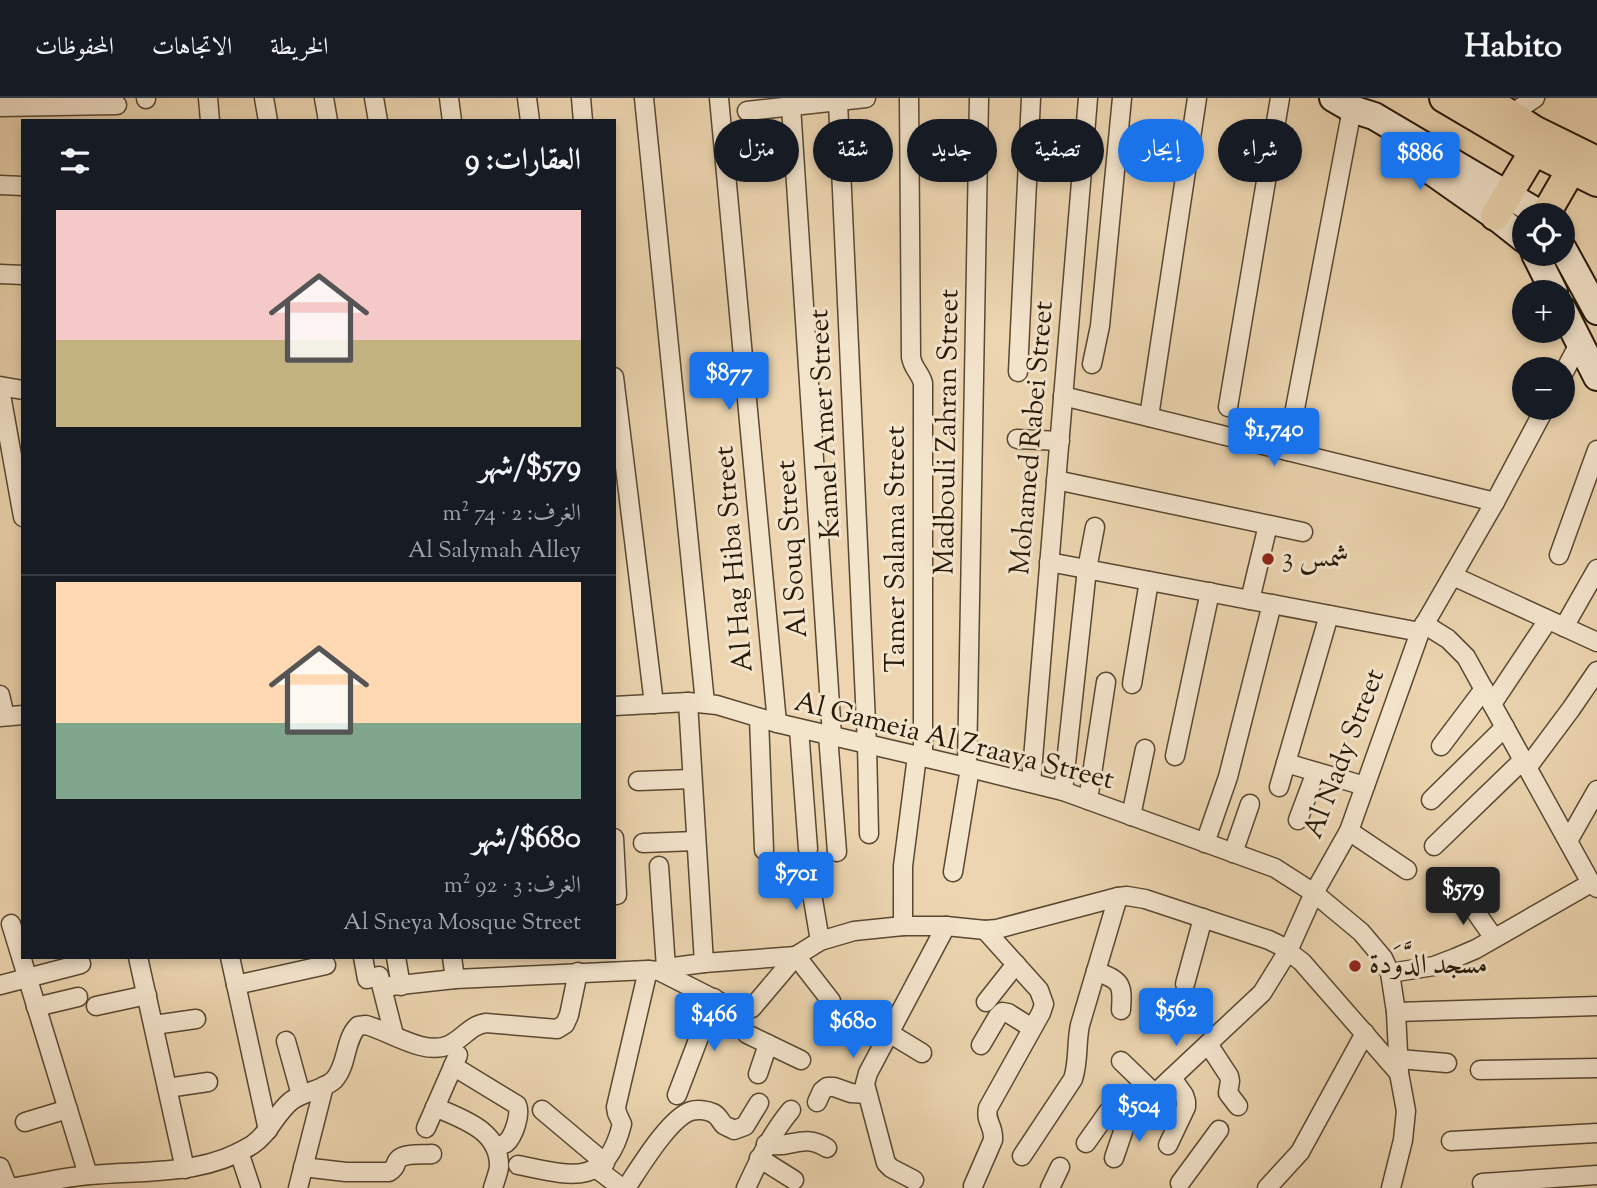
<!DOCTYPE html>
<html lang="ar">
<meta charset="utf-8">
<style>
:root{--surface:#171b24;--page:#20242c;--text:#f1f3f6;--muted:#9ea1a6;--line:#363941;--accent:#1a73e8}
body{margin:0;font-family:"Sorts Mill Goudy",Amiri,serif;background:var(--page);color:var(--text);direction:rtl;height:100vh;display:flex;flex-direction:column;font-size:26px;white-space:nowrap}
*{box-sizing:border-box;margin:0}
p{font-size:23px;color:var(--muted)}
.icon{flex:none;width:38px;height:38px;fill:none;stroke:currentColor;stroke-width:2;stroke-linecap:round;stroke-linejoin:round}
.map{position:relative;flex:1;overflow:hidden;direction:ltr}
.drawer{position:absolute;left:21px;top:21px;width:595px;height:840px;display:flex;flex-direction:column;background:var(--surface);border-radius:0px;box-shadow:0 4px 10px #0003;direction:rtl}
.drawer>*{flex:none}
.hud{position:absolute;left:637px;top:21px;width:665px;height:63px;direction:rtl;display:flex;gap:14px}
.fabs{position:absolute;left:1512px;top:105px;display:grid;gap:14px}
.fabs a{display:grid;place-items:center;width:63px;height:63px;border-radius:50%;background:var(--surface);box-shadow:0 4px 10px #0003;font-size:35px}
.price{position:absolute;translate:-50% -60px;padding:0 16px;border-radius:7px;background:var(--accent);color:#fff;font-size:23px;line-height:46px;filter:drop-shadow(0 2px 4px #0008)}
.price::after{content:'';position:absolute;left:50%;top:42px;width:21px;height:16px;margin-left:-10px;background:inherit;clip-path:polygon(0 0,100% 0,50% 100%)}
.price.current{background:#222;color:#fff}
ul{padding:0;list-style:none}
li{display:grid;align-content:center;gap:14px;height:371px;padding:0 35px}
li+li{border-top:2px solid var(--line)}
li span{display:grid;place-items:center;height:217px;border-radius:0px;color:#555}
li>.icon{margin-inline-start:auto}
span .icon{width:126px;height:126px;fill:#fffc;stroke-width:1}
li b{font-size:30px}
h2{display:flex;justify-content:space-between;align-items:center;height:84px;padding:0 35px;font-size:30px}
.pill{padding:0 24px;border-radius:32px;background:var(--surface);box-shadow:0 4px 10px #0003;font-size:24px;line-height:63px}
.pill.current{background:var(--accent);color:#fff}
header{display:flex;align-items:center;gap:42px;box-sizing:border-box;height:98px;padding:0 35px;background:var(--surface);border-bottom:2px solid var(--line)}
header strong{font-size:33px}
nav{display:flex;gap:38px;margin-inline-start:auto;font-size:24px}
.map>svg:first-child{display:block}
</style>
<header>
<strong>Habito</strong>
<nav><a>الخريطة</a><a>الاتجاهات</a><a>المحفوظات</a></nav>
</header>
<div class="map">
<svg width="1597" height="1090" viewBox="0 0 1597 1090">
<rect width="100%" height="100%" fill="#ecd5b0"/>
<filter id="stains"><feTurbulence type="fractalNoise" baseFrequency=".00286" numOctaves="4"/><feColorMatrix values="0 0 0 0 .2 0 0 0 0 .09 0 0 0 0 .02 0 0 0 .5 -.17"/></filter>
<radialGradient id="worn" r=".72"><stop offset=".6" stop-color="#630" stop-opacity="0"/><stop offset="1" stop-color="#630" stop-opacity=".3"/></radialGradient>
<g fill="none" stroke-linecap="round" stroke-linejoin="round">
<defs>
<g id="minor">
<polyline points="146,0 146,1"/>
<polyline points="208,0 210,23"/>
<polyline points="264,0 268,23"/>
<polyline points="324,0 328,23"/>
<polyline points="374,0 378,23"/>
<polyline points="449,0 452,23"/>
<polyline points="527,0 530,23"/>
<polyline points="581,0 583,23"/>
<polyline points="644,0 705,605"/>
<polyline points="719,0 777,625"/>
<path d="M909,0L911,259C913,271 920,274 923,285V659"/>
<polyline points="838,4 867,647 869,736"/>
<polyline points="791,8 832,638"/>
<polyline points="0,9 117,7"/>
<polyline points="747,13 866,0"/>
<polyline points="1511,16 1535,0"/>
<polyline points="0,87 23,88"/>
<polyline points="0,176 23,177"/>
<polyline points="1092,266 1100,228 1122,0"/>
<polyline points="1018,274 1031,0"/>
<polyline points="1563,276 1579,246"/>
<polyline points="614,279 654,606"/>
<polyline points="0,288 23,292"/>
<polyline points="0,291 23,419"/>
<polyline points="1063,298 1495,404"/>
<polyline points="1228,309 1280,0"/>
<polyline points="1149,319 1197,0"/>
<polyline points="1017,341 1060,343"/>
<polyline points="1287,353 1352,11"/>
<polyline points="1056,382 1303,434"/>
<polyline points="1559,457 1597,352"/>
<polyline points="1049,464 1420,534"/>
<polyline points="1453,478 1597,544"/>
<polyline points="1250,502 1268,427"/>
<polyline points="1424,526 1448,541 1466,559 1591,785 1597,790"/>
<polyline points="1564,529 1597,471"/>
<polyline points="1132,586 1149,483"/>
<polyline points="0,597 5,618"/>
<polyline points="1492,606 1548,522"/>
<polyline points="614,608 688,604 717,607 777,625 970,670 1063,693 1275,770 1314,795 1361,834 1383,860 1390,875 1396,914 1399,975 1406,1013 1403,1042 1391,1090"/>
<polyline points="0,619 23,617"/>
<polyline points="759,620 764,752"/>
<polyline points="799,631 808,751"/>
<polyline points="828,637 837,754"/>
<polyline points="1441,648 1484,591"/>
<polyline points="1175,658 1210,494"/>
<polyline points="1286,665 1365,688"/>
<polyline points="967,669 979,0"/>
<polyline points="1527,670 1571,611 1597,573"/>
<polyline points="638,683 692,681"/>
<polyline points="1031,685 1088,0"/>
<polyline points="1279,689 1329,517"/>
<polyline points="1063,693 1087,471 1095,429"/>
<polyline points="1088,702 1106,584"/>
<polyline points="1431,702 1505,629"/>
<polyline points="1131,718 1145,651"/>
<polyline points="1298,722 1316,674"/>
<polyline points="1349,733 1407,772"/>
<polyline points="614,740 617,797"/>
<polyline points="1568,743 1597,692"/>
<polyline points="643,745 696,743"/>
<polyline points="1205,745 1228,679 1272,506"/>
<polyline points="1434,748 1523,662"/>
<polyline points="1233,755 1250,706"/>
<polyline points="659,768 666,870"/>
<polyline points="953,774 970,670"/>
<polyline points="809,778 820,843"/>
<polyline points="1463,796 1494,840"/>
<polyline points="11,826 88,1077"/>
<polyline points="903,828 903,768 917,658"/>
<polyline points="138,859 185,1071"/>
<polyline points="230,859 268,1032"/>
<polyline points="363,859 367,881 379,878 394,937"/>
<polyline points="396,859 401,888"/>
<polyline points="452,859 455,881"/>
<polyline points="704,865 796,858 831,903"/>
<polyline points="659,873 666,870 704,865 688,604"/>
<path d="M1096,873C1121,883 1123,885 1121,912"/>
<polyline points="1390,875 1434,868 1455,860 1476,851 1591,785"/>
<polyline points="1185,886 1203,820"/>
<polyline points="0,887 81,866"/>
<polyline points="236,887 326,867"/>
<polyline points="382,889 455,881 648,872 659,873 734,911 743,913 752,910 796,858 820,843 854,833 903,828 946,828 985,832 997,831 1118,799 1127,798 1145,801 1269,842 1281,848 1302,864 1399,975"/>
<polyline points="986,904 1016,866"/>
<polyline points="96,908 147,897"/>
<polyline points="36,909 78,899"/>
<polyline points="734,911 738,924 747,936 801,962"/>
<polyline points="1396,914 1597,908"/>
<polyline points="154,927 196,921"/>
<polyline points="889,935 922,955"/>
<polyline points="286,943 301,997"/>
<polyline points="1208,946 1229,978 1230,983 1228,995 1238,1008"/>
<polyline points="981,947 998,918 1002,914 1008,915 1032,930"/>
<polyline points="1399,961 1447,965"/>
<polyline points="1121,963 1155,996"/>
<path d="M453,968L517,1007C521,1016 514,1038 506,1045C501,1048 500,1048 495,1049"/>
<polyline points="1480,972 1597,970"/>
<polyline points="758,976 768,946"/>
<polyline points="167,990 208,984"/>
<polyline points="677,997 714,900"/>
<polyline points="817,1004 822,993 827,989 834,989 851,995 867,996"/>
<path d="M435,1009C462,1021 500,1032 499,1069C498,1076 495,1083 493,1090"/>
<polyline points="542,1012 605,1065"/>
<polyline points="25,1024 68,1011"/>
<polyline points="426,1030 458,957"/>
<polyline points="1451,1043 1597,1035"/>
<path d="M1086,1045L1108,1014C1117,1014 1122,1021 1131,1018L1262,895L1288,853L1314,795L1349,733L1420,534L1495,404L1545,310"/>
<path d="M766,1046C791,1052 802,1034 827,1050"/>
<polyline points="1168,1047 1186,1009 1186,1003 1184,997 1172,980"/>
<polyline points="239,1054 251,1090"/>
<path d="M1022,1058L1073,981C1079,963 1076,945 1080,927L1118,799"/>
<polyline points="759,1060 794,1082"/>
<polyline points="1114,1060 1128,1019"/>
<path d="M518,1067C571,1078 606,1090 622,1026L617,1015L616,1009L648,872"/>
<polyline points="0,1069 8,1090"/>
<path d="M303,1069L346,1074H389C398,1069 394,1064 400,1060C407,1055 423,1057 432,1056"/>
<polyline points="597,1071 622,1090"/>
<polyline points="914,1082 891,1070 886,1065 865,986 868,975 946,828"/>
<polyline points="1180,1085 1219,1032"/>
<polyline points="1482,1085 1597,1077"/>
<path d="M973,1088L993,1042C994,1026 985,1025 988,1010L1041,915L1044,906L1039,892L985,832"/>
<path d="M10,1090C37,1086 63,1079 90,1077C146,1072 203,1078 252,1047C269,1036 275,1016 291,1003C304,993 322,993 334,982C348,967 344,942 358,928L366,927C391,934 424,958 449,947C464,940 470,927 486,925L557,931L565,926L569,917L578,874"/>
<polyline points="298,1090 324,988"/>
<path d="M626,1090C639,1071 669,1020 691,1013C697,1011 707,1012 713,1015C719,1018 720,1023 724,1027C727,1029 731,1030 734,1032L745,1028L759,1005"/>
<path d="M746,1090C759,1062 771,1036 791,1012"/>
<polyline points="1050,1090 1060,1069"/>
<polyline points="1267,1090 1300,1054 1365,935"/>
</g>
<g id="secondary">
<polyline points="1333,0 1352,11 1374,18 1542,117"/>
<polyline points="1404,54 1495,118 1524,141"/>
<polyline points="1563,151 1597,213"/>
<polyline points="1535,156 1554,194"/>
<polyline points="1563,212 1597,279"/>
</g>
<g id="primary">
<polyline points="1444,0 1534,53 1597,84"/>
<polyline points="1484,0 1534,32 1597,63"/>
<polyline points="1545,117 1571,72"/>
<polyline points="1495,118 1534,53"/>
</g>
</defs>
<!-- minor casing -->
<use href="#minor" stroke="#584831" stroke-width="21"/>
<!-- secondary casing -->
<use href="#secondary" stroke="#271907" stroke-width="30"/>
<!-- primary casing -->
<use href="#primary" stroke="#271907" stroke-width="32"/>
<!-- minor -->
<use href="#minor" stroke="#f3e4cc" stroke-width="18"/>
<!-- secondary -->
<use href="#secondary" stroke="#f3e4cc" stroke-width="26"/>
<!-- primary -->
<use href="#primary" stroke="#ecd5b0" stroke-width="28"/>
</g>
<!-- markers -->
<g fill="#8f2418" stroke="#f3e4cc" stroke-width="2.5">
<circle cx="1268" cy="461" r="7"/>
<circle cx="1355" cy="868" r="7"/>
</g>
<g text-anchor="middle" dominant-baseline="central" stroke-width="6" stroke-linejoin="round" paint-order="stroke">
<!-- street labels -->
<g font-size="28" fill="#271907" stroke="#f3e4cc">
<text transform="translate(826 326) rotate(-93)">Kamel Amer Street</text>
<text transform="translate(948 334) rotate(-89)">Madbouli Zahran Street</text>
<text transform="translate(1033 340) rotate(-85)">Mohamed Rabei Street</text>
<text transform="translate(793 451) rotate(-94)">Al Souq Street</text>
<text transform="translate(897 451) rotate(-90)">Tamer Salama Street</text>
<text transform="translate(735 461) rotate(-95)">Al Hag Hiba Street</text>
<text transform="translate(954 644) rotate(14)">Al Gameia Al Zraaya Street</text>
<text transform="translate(1345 656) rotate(-69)">Al Nady Street</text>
</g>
<!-- poi labels -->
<g font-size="28" fill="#271907" stroke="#f3e4cc" text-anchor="start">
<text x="1282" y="461">شمس 3</text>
<text x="1369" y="868">مسجد الدَّوَدة</text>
</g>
</g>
<rect width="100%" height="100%" filter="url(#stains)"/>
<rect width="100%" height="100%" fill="url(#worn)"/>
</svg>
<div class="fabs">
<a><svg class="icon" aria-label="locate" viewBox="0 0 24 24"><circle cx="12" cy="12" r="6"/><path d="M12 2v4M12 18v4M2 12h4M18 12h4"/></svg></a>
<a>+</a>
<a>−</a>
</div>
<b class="price" style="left:1420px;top:94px">$886</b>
<b class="price" style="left:729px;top:314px">$877</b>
<b class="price" style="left:1274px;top:370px">$1,740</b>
<b class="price" style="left:796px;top:814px">$701</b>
<b class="price current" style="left:1463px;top:829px">$579</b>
<b class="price" style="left:1176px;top:950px">$562</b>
<b class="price" style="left:714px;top:955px">$466</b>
<b class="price" style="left:853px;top:962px">$680</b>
<b class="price" style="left:1139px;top:1046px">$504</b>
<div class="hud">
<a class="pill">شراء</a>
<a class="pill current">إيجار</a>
<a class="pill">تصفية</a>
<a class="pill">جديد</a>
<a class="pill">شقة</a>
<a class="pill">منزل</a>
</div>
<section class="drawer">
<h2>العقارات: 9<svg class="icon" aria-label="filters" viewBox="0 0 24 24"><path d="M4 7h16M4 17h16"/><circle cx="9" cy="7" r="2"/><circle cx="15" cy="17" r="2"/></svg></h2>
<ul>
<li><span style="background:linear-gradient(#f6c9c9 60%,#c2b280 0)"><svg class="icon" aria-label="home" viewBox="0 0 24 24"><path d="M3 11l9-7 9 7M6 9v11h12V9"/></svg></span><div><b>$579/شهر</b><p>الغرف: 2 · 74 m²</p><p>Al Salymah Alley</p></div></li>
<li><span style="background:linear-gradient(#ffd9b3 65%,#7fa58c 0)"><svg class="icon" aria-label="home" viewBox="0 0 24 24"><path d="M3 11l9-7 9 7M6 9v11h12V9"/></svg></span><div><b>$680/شهر</b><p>الغرف: 3 · 92 m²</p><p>Al Sneya Mosque Street</p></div></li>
</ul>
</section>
</div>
